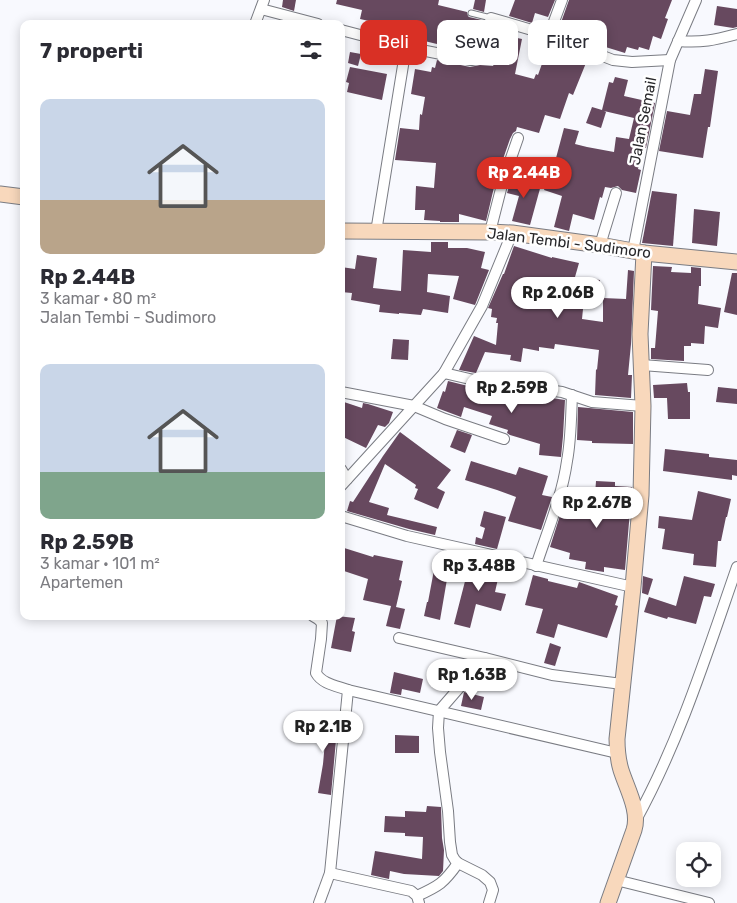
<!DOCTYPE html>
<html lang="id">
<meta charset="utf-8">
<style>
:root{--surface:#fff;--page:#f2f2f3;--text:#2b2b33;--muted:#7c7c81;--accent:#d93025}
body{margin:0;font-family:Rubik,sans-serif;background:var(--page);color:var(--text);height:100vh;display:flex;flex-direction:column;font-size:19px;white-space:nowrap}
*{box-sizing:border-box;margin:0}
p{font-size:16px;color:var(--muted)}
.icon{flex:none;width:28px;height:28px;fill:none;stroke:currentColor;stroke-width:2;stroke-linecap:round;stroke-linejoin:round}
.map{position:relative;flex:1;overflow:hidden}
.details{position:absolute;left:20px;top:20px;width:325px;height:600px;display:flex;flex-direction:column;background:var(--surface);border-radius:10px;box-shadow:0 2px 12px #0003}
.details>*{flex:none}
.top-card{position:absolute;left:360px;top:20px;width:301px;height:45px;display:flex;gap:10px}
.controls{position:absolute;left:676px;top:842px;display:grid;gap:10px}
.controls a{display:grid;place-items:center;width:45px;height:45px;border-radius:10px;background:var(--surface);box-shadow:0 2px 12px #0003;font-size:25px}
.price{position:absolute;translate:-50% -42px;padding:0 11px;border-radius:18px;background:#fff;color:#222;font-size:16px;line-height:32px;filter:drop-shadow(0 1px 2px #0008)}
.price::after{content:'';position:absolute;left:50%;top:30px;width:15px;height:11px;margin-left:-8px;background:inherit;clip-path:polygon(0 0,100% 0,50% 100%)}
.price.current{background:var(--accent);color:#fff}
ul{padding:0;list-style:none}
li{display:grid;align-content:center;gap:10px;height:265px;padding:0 20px}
li span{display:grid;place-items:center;height:155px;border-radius:10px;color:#555}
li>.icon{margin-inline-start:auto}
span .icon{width:90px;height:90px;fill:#fffc;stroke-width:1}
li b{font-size:21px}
h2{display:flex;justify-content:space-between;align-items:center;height:60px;padding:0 20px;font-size:21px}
.chip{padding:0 18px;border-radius:10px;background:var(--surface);box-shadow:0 2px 12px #0003;font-size:18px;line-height:45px}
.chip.current{background:var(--accent);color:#fff}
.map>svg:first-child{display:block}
</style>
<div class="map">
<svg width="737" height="903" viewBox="0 0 737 903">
<rect width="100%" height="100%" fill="#f8f9fe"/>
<!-- building -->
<g fill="#67495f">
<polygon points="283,0 296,0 294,11 282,7"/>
<polygon points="337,0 439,0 438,5 467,12 468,16 469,17 482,20 477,40 472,39 469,52 440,47 441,45 404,36 403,39 385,34 387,25 360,19 362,10 336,4"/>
<polygon points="475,0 486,0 484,12 473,9"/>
<polygon points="515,0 555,0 548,17 535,13 532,23 509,16"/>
<polygon points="569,0 672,0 665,18 668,19 661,39 653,36 649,50 639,47 638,50 627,47 625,53 599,45 598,47 558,31"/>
<polygon points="717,6 737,9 737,27 733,28 714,25"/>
<polygon points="504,35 522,39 515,74 534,79 536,74 538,75 549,44 559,46 588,58 573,95 569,93 560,119 545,115 539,133 517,127 516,131 513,133 510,139 496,179 486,221 459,214 459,222 440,222 440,221 424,220 425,210 415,210 416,186 434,188 436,163 395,160 400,128 419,130 420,114 422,115 425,97 411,94 415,69 431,72 432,67 435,68 437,60 470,67 480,65 493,66 494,64 497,65"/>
<polygon points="350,52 361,54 358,66 348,63"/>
<polygon points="350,67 387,74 382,100 347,92 349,83 346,82"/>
<polygon points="705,69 718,71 710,127 708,127 703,158 659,151 667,111 690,115 694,94 701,94"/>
<polygon points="615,77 628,80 624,96 655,103 646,148 642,148 638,169 641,170 636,193 622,190 618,186 611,188 605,187 602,198 600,197 594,220 573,214 569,231 554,227 562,196 544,190 550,173 552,173 564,128 579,131 575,144 587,147 614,152 616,137 629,139 634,118 604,111 606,112 601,128 586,123 592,107 602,110 609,82 613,83"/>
<polygon points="512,177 541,185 530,225 512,221 519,196 507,193"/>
<polygon points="652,191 677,194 673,246 642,243"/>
<polygon points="694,209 720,212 717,246 692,243"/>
<polygon points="431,242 448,242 448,248 467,248 485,252 481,268 489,270 475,305 453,299 459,276 428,274 427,292 450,296 448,313 423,309 421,315 399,313 399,314 379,312 380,305 351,300 352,293 341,292 341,267 355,269 357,255 377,258 373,288 401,291 403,250 431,252"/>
<polygon points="514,246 552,258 552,257 579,263 575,277 600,280 598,300 584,299 582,319 603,322 603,298 626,299 628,270 634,271 631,344 628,375 632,375 631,398 595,395 596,369 597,370 599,350 555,344 554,349 539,347 539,351 523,348 521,362 510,360 511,355 485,352 476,373 459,370 474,336 496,345 498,323 496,323 497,318 491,317 492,309 488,308 503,274 504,274"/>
<polygon points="653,266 672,267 671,272 691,273 691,267 701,268 701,286 699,286 698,304 721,308 718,328 705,326 704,344 691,343 691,346 684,346 684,361 651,359 651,348 655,348 658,311 651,310"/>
<polygon points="732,273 737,273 737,315 724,312"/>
<polygon points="393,339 409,340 408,360 391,359"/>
<polygon points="448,381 472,387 488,389 544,403 545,397 565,400 563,436 561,457 539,455 540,444 510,435 507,433 508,430 489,424 492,416 464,407 461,417 437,408 443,391 445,392"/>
<polygon points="687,383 688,392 690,392 690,419 668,419 667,398 654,398 653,385"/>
<polygon points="718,387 737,389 737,404 716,402"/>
<polygon points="341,401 362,408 363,403 368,404 393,412 389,423 385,427 378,425 366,448 341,436"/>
<polygon points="578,407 633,412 633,444 592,443 592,441 577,440"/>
<polygon points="457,430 472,435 465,453 450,447"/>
<polygon points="400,432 451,470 437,488 445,492 438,509 414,499 418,489 415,488 416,485 385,464 369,502 389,508 387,515 437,527 435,535 409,529 347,511 350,501 353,502 383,456"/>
<polygon points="665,449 709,454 709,457 737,460 737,476 732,475 732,480 663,471"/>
<polygon points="471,461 516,475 519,467 548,476 542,495 552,497 541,530 508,521 516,497 497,490 465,480"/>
<polygon points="596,481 615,482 615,486 632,487 625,570 604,567 604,572 585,569 586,562 569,559 570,553 550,547 564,503 591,510 593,495 595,495"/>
<polygon points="698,491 731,499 727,517 726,517 721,541 718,541 716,567 693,565 694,554 662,549 665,529 658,528 659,516 692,520"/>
<polygon points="484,511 506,517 497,549 475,544 476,537 482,539 485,528 480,526"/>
<polygon points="341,547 373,557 374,555 403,561 399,580 402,581 396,607 405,609 400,629 386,626 391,606 363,600 368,579 341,570"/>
<polygon points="437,554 451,556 440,620 424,616 427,602 428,602"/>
<polygon points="471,558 488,561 486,566 500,570 495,592 506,594 501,611 476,604 470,628 454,624"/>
<polygon points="533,575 548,579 548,581 577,588 579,582 618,596 615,605 618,606 607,638 558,624 554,638 536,633 543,609 525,605"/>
<polygon points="643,576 653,579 648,595 642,593"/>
<polygon points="684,576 715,584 711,597 704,596 696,624 668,617 667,619 644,612 649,597 676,606"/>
<polygon points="337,616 355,618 352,631 355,632 351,652 331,648"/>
<polygon points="550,643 561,647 555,666 544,663"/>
<polygon points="394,672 423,679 420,693 402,689 401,695 390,693"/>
<polygon points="464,692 484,697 481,710 461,706"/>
<polygon points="300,727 337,729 331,795 318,793 323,764 325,742 299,740"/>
<polygon points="395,735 419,736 419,753 395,753"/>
<polygon points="427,806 441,807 442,838 444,850 443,871 439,876 404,874 390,871 389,879 371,875 375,851 422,859 423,837 405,836 405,833 384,832 385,816 405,817 405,811 426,812"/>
</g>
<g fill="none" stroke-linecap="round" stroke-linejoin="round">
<defs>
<polyline id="lane" points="471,13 491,18"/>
<g id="street">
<polyline points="261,9 318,24"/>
<polyline points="255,24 264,0"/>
<polyline points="341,30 406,47 471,60 476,59 480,55 491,18 549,35 613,60 632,62 670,60"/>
<polyline points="549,35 562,0"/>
<path d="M678,41C702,43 714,40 737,34"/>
<polyline points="376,232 406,47"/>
<polyline points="490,232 503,181 518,138"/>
<polyline points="600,245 616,193"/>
<polyline points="633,251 670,60 696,0"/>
<polyline points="642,365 708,370"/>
<polyline points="444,373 474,380 562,392 592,402 643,406"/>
<polyline points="341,392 414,406 445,419 504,439"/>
<polyline points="341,469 347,479"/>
<polyline points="341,486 444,373 482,306 512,233"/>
<polyline points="341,516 407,536 633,587"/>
<path d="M536,566C547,532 562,497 567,461C571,440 571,417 572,395"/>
<path d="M313,616L318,619L322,623L321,639L316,673C322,684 337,686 348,690L617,753"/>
<polyline points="399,638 485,658"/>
<polyline points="348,690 330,873 411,891 417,896 419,903"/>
<path d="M636,820C680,740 707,653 737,567"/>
<polyline points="616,880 709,903"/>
<path d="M417,896C439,886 444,883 458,863"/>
<polyline points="319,903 330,873"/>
<polyline points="489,903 493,890 490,882 482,875 458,863 455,860 452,855 450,842 448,811 440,752 438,728 439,711 485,658 552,675 622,684"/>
</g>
<g id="secondary">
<polyline points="0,194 24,197"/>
<polyline points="341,231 490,232 512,233 600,245 644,253 737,262"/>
<path d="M608,903L634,830C640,811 627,789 621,770C618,760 617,750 617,739L633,587L641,495L643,406L640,334L644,253"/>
</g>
</defs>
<!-- lane casing -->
<use href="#lane" stroke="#7a7c83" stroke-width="7"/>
<!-- street casing -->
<use href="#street" stroke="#7a7c83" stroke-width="12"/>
<!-- secondary casing -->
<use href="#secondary" stroke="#7a7c83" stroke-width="17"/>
<!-- lane -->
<use href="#lane" stroke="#fff" stroke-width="5"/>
<!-- street -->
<use href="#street" stroke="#fff" stroke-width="10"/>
<!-- secondary -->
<use href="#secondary" stroke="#f8d8bc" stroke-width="15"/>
</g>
<g text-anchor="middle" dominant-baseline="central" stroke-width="5" stroke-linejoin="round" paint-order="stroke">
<!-- street labels -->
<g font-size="15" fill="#28282b" stroke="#fff">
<text transform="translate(643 121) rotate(-79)">Jalan Semail</text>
<text transform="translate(569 243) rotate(7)">Jalan Tembi - Sudimoro</text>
</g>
</g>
</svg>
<div class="controls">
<a><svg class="icon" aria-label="locate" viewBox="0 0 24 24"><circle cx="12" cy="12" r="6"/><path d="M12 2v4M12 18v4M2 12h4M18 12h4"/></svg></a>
</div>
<b class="price current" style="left:524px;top:199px">Rp 2.44B</b>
<b class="price" style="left:558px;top:319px">Rp 2.06B</b>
<b class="price" style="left:512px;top:414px">Rp 2.59B</b>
<b class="price" style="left:597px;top:529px">Rp 2.67B</b>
<b class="price" style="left:479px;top:592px">Rp 3.48B</b>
<b class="price" style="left:472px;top:701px">Rp 1.63B</b>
<b class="price" style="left:323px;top:753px">Rp 2.1B</b>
<div class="top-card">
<a class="chip current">Beli</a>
<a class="chip">Sewa</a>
<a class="chip">Filter</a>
</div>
<section class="details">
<h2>7 properti<svg class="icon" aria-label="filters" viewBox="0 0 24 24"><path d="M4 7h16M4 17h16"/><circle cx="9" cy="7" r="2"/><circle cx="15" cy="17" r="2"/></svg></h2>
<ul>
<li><span style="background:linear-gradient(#c9d6e8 65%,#b9a48a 0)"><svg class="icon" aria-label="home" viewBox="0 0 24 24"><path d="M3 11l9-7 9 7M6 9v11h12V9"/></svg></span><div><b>Rp 2.44B</b><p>3 kamar · 80 m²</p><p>Jalan Tembi - Sudimoro</p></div></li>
<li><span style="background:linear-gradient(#c9d6e8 70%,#7fa58c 0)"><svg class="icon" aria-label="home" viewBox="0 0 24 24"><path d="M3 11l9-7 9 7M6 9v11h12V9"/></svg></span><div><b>Rp 2.59B</b><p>3 kamar · 101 m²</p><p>Apartemen</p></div></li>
</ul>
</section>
</div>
